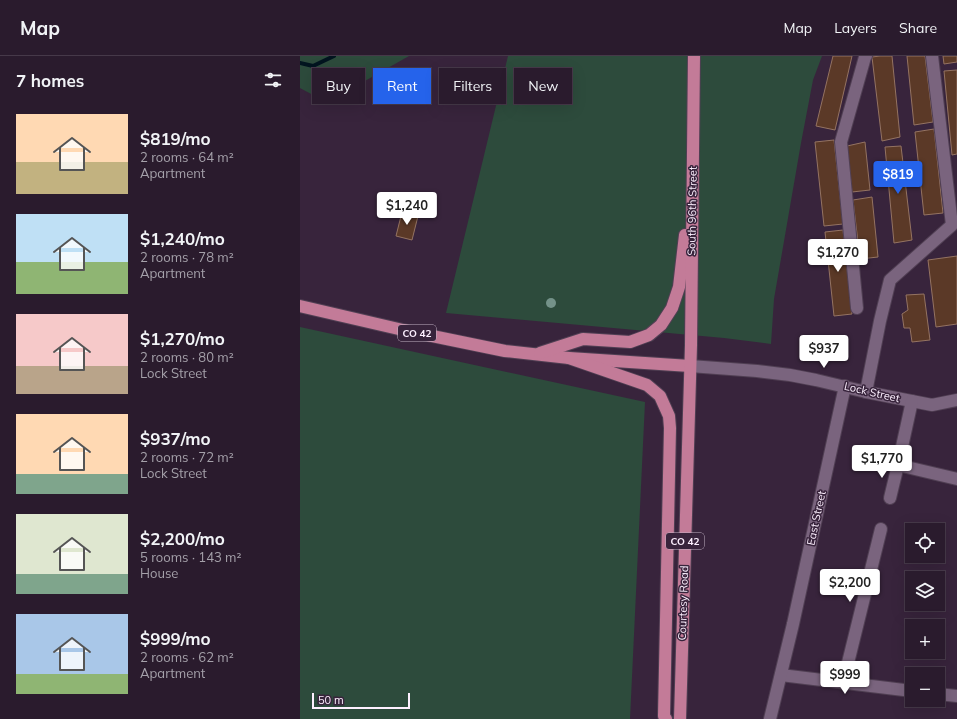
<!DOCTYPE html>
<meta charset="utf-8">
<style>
:root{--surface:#2a1b2d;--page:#322435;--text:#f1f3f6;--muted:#a5a1aa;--line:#463949;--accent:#2563eb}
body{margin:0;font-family:Mulish,sans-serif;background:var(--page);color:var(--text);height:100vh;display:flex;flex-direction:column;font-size:15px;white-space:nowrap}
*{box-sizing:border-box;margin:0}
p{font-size:13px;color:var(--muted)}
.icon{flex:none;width:22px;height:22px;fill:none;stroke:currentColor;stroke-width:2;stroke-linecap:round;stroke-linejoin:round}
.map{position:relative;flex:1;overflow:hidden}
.sheet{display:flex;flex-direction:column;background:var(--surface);width:300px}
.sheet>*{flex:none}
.top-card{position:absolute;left:12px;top:12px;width:380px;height:36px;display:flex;gap:8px}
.buttons{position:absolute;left:605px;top:467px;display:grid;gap:8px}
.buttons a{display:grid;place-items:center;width:40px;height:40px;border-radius:0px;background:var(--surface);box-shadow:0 4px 16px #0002,0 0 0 1px var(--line);font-size:20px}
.scale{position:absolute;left:12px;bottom:10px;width:98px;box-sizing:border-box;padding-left:4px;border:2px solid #fdf0ff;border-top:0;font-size:11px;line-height:14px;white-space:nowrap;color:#fdf0ff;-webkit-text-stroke:3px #38243c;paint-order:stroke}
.price{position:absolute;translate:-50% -34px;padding:0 9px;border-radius:4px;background:#fff;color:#222;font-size:13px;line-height:26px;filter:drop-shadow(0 1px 2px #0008)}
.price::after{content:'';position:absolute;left:50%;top:24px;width:12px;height:9px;margin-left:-6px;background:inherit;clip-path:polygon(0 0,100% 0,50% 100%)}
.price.selected{background:var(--accent);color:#fff}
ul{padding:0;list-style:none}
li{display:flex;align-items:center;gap:12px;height:100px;padding:0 16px}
li span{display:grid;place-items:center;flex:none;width:112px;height:80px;border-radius:0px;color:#555}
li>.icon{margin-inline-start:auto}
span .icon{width:48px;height:48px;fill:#fffc;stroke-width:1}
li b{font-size:17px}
h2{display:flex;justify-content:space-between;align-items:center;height:48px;padding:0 16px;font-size:17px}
.chip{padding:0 14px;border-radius:0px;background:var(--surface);box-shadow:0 4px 16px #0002,0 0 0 1px var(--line);font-size:14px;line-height:36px}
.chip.selected{background:var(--accent);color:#fff}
header{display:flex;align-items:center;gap:24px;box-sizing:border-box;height:56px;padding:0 20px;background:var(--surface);border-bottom:1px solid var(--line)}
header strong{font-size:19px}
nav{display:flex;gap:22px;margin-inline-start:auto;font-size:14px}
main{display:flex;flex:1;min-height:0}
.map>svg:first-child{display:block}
</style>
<header>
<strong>Map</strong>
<nav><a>Map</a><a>Layers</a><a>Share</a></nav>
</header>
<main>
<section class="sheet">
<h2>7 homes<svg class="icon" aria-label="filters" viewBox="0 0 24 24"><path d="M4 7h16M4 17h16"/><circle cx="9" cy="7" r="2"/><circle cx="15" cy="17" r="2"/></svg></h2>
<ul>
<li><span style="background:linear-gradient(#ffd9b3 60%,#c2b280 0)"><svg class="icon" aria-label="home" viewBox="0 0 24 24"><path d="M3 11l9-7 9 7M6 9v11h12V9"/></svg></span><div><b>$819/mo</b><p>2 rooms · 64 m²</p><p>Apartment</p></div></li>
<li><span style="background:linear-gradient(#bfe0f5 60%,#8fb573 0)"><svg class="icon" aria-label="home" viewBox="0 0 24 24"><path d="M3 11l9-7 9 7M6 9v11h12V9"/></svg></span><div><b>$1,240/mo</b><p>2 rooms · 78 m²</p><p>Apartment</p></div></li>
<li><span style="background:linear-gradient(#f6c9c9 65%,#b9a48a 0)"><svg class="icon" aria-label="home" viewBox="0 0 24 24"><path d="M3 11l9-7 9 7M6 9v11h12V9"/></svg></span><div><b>$1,270/mo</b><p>2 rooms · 80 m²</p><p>Lock Street</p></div></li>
<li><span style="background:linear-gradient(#ffd9b3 75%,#7fa58c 0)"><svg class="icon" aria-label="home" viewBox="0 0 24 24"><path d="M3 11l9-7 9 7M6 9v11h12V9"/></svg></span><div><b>$937/mo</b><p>2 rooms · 72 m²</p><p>Lock Street</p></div></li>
<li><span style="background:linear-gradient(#dfe7d0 75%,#7fa58c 0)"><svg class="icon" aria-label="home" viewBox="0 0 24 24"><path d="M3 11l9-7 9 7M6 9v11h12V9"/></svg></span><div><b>$2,200/mo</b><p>5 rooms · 143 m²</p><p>House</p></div></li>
<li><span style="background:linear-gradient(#a9c7e8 75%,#8fb573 0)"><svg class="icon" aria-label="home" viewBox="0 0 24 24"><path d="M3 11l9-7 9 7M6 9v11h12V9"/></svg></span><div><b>$999/mo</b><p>2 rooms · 62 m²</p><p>Apartment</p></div></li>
</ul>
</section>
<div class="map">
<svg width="657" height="663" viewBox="0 0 657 663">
<rect width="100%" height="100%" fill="#38243c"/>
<!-- green -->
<g fill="#2d4b3c">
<polygon points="0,0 109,0 56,30 13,39 0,32"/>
<polygon points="208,0 522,0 513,24 501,87 474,243 471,288 424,282 146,257"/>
<polygon points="0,271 345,346 330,663 0,663"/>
</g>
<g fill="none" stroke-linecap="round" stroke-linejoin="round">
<!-- stream -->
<polyline stroke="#02141f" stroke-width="4" points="0,7 13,10 34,0"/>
</g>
<!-- building -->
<g fill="#5b3927" stroke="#947362">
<polygon points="533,0 552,0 535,74 516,70"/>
<polygon points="580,0 592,0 600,81 582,85 572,1"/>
<polygon points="607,0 625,0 633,66 614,69"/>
<polygon points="643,0 657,0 657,6 644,8"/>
<polygon points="657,14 657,98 652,99 644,15"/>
<polygon points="634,73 643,157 624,159 615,76"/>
<polygon points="534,84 543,168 524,170 515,86"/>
<polygon points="565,86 570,134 552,136 547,90"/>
<polygon points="601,90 612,184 594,187 585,91"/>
<polygon points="572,141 578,201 560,203 553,144"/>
<polygon points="102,156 118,160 112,184 96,180"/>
<polygon points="543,174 552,258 534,260 525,176"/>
<polygon points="657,200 657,268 636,271 628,204"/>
<polygon points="624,238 630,284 612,286 610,272 604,272 602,258 608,254 606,239"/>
</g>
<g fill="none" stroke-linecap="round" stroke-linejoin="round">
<defs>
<g id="minor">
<polyline points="557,252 541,86 565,1 566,0"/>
<polyline points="390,310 457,315 490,319 516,324 566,336 632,349 657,344"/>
<polyline points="566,336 580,265 590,224 652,169 632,0"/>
<polyline points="612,345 598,409 657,423"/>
<polyline points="590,442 598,409"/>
<polyline points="481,619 612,635"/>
<polyline points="543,627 581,473"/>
<polyline points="638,638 657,640"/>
<polyline points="470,663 493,568 545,330"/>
</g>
<g id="major">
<polyline points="0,250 103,274 205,295 269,302 390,310"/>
<polyline points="240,297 283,283 330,286 349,279 361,269 372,252 379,231 385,179"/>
<polyline points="269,302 347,329 360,340 369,360 370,372 364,660 366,663"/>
<polyline points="380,663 391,289 394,0"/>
</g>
</defs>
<!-- minor casing -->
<use href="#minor" stroke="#503f53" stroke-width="14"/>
<!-- major casing -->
<use href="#major" stroke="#503f53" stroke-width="14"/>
<!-- minor -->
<use href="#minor" stroke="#7a647e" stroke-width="12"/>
<!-- major -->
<use href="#major" stroke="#c37b98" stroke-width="12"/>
</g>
<!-- trees -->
<circle fill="#749289" cx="251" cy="247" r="5"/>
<g text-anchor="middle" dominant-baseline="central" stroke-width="3" stroke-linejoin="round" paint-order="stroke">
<!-- shield labels -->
<g fill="#38243c" stroke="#c2b3c4" stroke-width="1">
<rect x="98" y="269" width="38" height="16" rx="3"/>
<rect x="366" y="477" width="38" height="16" rx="3"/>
</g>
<g font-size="10" font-weight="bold" fill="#fdf0ff">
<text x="117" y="277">CO 42</text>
<text x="385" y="485">CO 42</text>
</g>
<!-- street labels -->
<g font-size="11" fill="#fdf0ff" stroke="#38243c">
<text transform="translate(392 155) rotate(-89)">South 96th Street</text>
<text transform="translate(572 336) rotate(13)">Lock Street</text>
<text transform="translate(516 462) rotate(-78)">East Street</text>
<text transform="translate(383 547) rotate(-88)">Courtesy Road</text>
</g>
</g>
</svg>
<div class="buttons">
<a><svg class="icon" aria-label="locate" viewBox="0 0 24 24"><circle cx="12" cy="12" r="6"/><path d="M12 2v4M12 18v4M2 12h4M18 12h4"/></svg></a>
<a><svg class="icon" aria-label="layers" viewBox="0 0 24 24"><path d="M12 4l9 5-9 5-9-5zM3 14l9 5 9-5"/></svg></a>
<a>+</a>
<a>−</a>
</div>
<div class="scale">50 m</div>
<b class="price selected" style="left:598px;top:139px">$819</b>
<b class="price" style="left:107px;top:170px">$1,240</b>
<b class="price" style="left:538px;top:217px">$1,270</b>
<b class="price" style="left:524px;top:313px">$937</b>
<b class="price" style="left:582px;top:423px">$1,770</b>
<b class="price" style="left:550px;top:547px">$2,200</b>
<b class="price" style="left:545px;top:639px">$999</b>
<div class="top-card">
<a class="chip">Buy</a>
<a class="chip selected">Rent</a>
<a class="chip">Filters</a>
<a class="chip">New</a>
</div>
</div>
</main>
